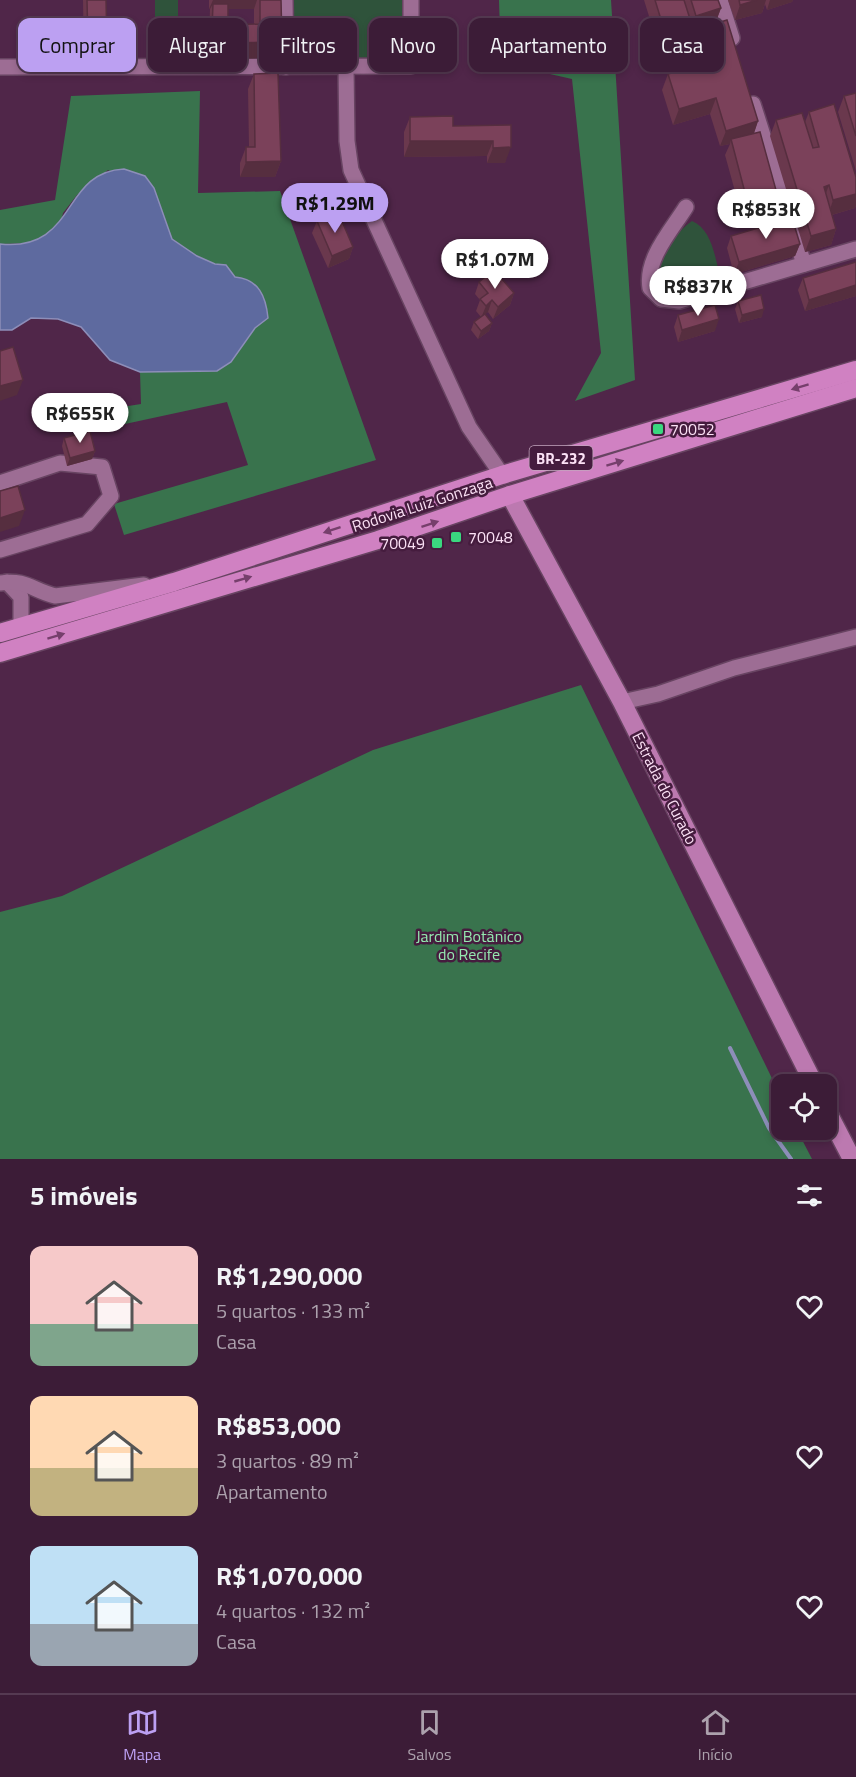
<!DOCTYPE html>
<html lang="pt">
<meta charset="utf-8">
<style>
:root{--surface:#3c1c37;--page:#43253f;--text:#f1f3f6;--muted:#aca1ad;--line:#553a52;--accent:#bca0f2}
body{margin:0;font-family:"Titillium Web",sans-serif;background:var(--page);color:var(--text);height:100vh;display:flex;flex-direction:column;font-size:22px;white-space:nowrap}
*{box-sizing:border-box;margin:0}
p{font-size:20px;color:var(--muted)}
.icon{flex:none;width:33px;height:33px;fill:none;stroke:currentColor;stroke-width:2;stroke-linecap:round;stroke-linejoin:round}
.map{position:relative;height:1159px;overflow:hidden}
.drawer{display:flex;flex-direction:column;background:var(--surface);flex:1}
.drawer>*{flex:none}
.guide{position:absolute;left:18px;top:18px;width:820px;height:54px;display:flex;gap:12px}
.buttons{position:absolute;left:771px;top:1074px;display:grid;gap:12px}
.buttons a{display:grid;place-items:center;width:66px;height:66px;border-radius:12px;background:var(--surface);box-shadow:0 3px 9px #0003,0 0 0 2px var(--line);font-size:30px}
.price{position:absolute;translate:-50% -51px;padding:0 14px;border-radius:21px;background:#fff;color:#222;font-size:20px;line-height:39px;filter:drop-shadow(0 2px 3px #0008)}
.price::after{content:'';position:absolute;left:50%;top:36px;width:18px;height:14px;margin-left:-9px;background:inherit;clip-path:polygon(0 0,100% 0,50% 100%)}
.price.current{background:var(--accent);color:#111}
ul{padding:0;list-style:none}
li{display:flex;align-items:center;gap:18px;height:150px;padding:0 30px}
li span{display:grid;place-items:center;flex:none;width:168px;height:120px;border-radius:12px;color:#555}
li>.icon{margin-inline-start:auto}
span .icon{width:72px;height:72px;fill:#fffc;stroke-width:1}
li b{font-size:26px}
h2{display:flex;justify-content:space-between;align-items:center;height:72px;padding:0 30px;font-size:26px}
.chip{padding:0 21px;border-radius:12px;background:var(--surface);box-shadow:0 3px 9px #0003,0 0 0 2px var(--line);font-size:21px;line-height:54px}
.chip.current{background:var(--accent);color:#111}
.menu{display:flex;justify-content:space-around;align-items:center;height:84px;border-top:2px solid var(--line);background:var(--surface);font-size:16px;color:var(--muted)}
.menu a{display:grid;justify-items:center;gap:3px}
.menu .current{color:var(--accent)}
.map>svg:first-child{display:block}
</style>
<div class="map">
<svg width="856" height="1159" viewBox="0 0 856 1159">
<rect width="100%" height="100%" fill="#502649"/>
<!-- green -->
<g fill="#2f533b">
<polygon points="155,0 178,0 178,43 155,42"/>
<polygon points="285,0 411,0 411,66 286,67"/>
<path d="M692,221C713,230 715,259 721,280L671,296L662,294L653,284C655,260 673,235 692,221Z"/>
</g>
<!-- forest -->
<g fill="#39734d">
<polygon points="499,0 611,0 635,380 575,401 601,353 572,79 501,63"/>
<path d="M200,91L198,193L280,191L376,460L124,535L114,504L248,465L227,402L125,424L122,407L141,404L140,372L185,371L249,337L255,328L268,318C262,297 260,279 235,277L226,265L215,264L197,256L172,239L159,202L108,170L77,195L63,213L61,222L49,234L35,243L0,244V210L55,200L71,96Z"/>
<polygon points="581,685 781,1097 782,1130 797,1130 812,1159 0,1159 0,912 62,896 373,750"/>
</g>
<!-- water -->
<path fill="#5e6a9f" stroke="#8d8eb9" stroke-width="1.5" d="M124,169L145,176L154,188L172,239L197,256L215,264L226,265L235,277C259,279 266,297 268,318L255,328L231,362L217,371L140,372L110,360L81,327L58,319L31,318L12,330H0V244C78,252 60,172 124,169Z"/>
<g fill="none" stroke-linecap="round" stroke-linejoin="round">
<!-- stream -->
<polyline stroke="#8d8eb9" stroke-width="4" points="730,1048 769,1128 791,1159"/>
<defs>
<g id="minor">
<polyline points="285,0 286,67"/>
<polyline points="720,0 732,38"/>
<polyline points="0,67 411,66 411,0"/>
<polyline points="346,67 347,141 351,170 469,427 502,475"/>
<polyline points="753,104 804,264"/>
<path d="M686,207C671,231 645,259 650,288L661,299L679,301L856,249"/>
<polyline points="0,483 60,463 102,467 111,496 87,524 0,550"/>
<polyline points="7,582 21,597 21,627"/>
<path d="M0,583C26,579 32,590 55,596L144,585"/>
<polyline points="622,702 658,694 734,668 856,637"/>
</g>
<g id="major">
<polyline points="510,495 622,702 814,1084"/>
<polyline points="826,1109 852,1159"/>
</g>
<g id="highway">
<polyline points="0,633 174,582 502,475 856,370"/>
<polyline points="0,653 378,540 510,495 856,388"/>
</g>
</defs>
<!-- minor casing -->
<use href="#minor" stroke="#684462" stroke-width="18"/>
<!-- major casing -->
<use href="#major" stroke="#684462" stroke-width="21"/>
<!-- highway casing -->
<use href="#highway" stroke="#684462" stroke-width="21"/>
<!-- minor -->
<use href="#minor" stroke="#9d6d94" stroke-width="15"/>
<!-- major -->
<use href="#major" stroke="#bc79b0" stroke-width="18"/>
<!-- highway -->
<use href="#highway" stroke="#d081c2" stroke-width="18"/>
</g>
<!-- wall -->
<g fill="#6a384d" fill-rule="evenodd">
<polygon points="83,0 106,0 102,58 84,58"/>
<path d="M209,0H281L282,42L276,58L212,59V41L214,36H209L210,9H209ZM228,9H254V25H228Z"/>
<polygon points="644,0 718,0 721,8 715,24 690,31 688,25 684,35 657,42"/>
<polygon points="728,0 793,0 792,2 767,10 765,4 762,13 735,20"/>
<polygon points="695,30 758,121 754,133 773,217 744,224 725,155 730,144 720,146 710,114 673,125 662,90 668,74 696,66 690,46"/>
<polygon points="254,74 281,161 275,177 240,177 240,163 246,147 249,147 248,89"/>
<polygon points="856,93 856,171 838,112 844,96"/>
<polygon points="809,112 856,177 856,205 855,208 832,215 836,229 831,245 805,252 770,136 776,120 805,122"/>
<polygon points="410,117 453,126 511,125 505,163 487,163 487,156 404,157 404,132"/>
<polygon points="317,221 353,247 349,259 328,268 312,233"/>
<polygon points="731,236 800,244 795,256 734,274 727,248"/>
<polygon points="856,262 856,296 805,311 798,290 803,278"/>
<polygon points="479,282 514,293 510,305 493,319 488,312 485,314 492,323 489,331 478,339 471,330 474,322 481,317 476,311 480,300 475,294"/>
<polygon points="738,301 762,317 739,323 735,309"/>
<polygon points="678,315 715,331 678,342 674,327"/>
<polygon points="64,438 95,451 92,459 67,466 62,446"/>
</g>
<!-- shaded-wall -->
<g fill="#562e3f">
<polygon points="213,0 257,0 254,9 212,9 213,4 210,9 209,9"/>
<polygon points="757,0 766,0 762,13 735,20 740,5"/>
<polygon points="770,0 793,0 792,2 767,10"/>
<polygon points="721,8 715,24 690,31 696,16"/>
<polygon points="690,19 684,35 657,42 663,26"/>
<polygon points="212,28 217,28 214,36 209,36"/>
<polygon points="282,42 276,58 212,59 218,43"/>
<polygon points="88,46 107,46 102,58 84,58"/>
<polygon points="716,98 710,114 673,125 679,109"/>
<polygon points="758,121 753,136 731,139 730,144 720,146 726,131"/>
<polygon points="410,141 493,141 487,156 404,157"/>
<polygon points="511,147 505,163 487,163 493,148"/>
<polygon points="281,161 275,177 240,177 246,162"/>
<polygon points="829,185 823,201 824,187"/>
<polygon points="856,194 856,205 855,208 828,216 833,200"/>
<polygon points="779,201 773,217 744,224 749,208"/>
<polygon points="836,229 831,245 805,252 811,236"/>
<polygon points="800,244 795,256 734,274 739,262"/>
<polygon points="353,247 349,259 328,268 332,256"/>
<polygon points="856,285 856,296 805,311 809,300"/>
<polygon points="514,293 510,305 493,319 498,307"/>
<polygon points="492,300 488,312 481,318 486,306"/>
<polygon points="764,309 762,317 739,323 742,315"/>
<polygon points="719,319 715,331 678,342 682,330"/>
<polygon points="492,323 489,331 478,339 481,331"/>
<polygon points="23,380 17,395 0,401 0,386"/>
<polygon points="95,451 92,459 67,466 70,458"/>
<polygon points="25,510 19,526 0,532 0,518"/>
</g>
<!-- building -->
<g fill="#7b415a" stroke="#562e3f" stroke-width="1.5">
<polygon points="87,0 106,0 107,46 88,46"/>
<polygon points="260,0 281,0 282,42 218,43 217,25 260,24"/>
<polygon points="655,0 684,0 690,19 663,26"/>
<polygon points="691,0 718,0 721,8 696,16"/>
<polygon points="739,0 757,0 740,5"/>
<polygon points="213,4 228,4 228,25 217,25 217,28 212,28"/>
<polygon points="727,20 758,121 726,131 716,98 679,109 668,74 706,63 695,30"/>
<polygon points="278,73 281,161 246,162 246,147 255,147 254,74"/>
<polygon points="856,93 856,136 844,96"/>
<polygon points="834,104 856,177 856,194 833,200 829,185 824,187 836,229 811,236 776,120 802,113 813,148 819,147 809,112"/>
<polygon points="453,116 453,126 511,125 511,147 493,148 493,141 410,141 410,117"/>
<polygon points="760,132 779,201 749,208 731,139"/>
<polygon points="338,212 353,247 332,256 317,221"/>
<polygon points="792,218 800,244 739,262 731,236"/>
<polygon points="856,262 856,285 809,300 803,278"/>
<polygon points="494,270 514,293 498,307 492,300 486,306 480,299 488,293 479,282"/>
<polygon points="761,295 764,309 742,315 738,301"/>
<polygon points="715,305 719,319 682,330 678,315"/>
<polygon points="485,314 492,323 481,331 474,322"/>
<polygon points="13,347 23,380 0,386 0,351"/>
<polygon points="90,431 95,451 70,458 64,438"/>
<polygon points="18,486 25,510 0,518 0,491"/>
</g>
<!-- one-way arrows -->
<defs><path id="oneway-solid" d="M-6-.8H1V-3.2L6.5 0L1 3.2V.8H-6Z" transform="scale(1.5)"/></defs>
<g fill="#763f6c">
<use href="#oneway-solid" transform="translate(800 387) rotate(163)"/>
<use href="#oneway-solid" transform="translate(615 463) rotate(-17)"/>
<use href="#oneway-solid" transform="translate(430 524) rotate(-18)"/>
<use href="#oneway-solid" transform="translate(332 530) rotate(162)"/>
<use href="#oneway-solid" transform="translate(243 579) rotate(-16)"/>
<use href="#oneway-solid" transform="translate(56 636) rotate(-17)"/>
</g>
<!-- markers -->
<g fill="#3ad77f" stroke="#451c3e" stroke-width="2">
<rect x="652" y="423" width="12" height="12" rx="3"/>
<rect x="450" y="531" width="12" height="12" rx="3"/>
<rect x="431" y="537" width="12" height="12" rx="3"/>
</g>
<g text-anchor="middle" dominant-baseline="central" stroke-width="5" stroke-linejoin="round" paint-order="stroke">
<!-- shield labels -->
<rect fill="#451c3e" stroke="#c4a6be" stroke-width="1.5" x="529.5" y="446" width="63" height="24" rx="4.5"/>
<g font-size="15" font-weight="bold" fill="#fbe1f5">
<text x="561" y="458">BR-232</text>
</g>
<!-- poi labels -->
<g font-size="16" fill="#fbe1f5" stroke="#451c3e" text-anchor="start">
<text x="670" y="429">70052</text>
<text x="468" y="537">70048</text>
<text x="425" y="543" text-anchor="end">70049</text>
</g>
<!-- street labels -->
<g font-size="16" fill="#fbe1f5" stroke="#451c3e">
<text transform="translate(422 504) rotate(-18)">Rodovia Luiz Gonzaga</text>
<text transform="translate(665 788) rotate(63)">Estrada do Curado</text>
</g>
<!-- park labels -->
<g font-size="16" fill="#94e8af" stroke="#451c3e">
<text x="469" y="936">Jardim Botânico<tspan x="469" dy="18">do Recife</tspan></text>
</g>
</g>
</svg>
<div class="buttons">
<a><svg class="icon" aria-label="locate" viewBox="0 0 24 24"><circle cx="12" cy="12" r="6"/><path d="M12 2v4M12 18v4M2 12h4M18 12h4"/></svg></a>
</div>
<b class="price current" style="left:335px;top:234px">R$1.29M</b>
<b class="price" style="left:766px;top:240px">R$853K</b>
<b class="price" style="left:495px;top:290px">R$1.07M</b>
<b class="price" style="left:698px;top:317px">R$837K</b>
<b class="price" style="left:80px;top:444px">R$655K</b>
<div class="guide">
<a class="chip current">Comprar</a>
<a class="chip">Alugar</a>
<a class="chip">Filtros</a>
<a class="chip">Novo</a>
<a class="chip">Apartamento</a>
<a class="chip">Casa</a>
</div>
</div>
<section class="drawer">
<h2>5 imóveis<svg class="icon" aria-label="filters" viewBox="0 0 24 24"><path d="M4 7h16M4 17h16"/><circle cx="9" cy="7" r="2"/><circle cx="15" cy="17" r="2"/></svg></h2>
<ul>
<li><span style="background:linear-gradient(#f6c9c9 65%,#7fa58c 0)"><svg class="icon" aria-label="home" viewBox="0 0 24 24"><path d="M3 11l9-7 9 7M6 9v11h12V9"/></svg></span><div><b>R$1,290,000</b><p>5 quartos · 133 m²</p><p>Casa</p></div><svg class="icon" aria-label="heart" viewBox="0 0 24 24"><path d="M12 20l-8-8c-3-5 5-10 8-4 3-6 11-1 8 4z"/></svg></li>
<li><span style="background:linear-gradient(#ffd9b3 60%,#c2b280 0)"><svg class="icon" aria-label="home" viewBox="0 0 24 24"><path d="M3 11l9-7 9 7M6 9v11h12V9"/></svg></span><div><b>R$853,000</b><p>3 quartos · 89 m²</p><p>Apartamento</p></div><svg class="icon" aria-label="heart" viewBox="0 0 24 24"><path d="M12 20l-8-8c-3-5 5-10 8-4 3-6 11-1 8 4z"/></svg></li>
<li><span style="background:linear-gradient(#bfe0f5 65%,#9aa5b1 0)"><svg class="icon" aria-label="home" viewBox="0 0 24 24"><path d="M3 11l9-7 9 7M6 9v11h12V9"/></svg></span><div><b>R$1,070,000</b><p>4 quartos · 132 m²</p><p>Casa</p></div><svg class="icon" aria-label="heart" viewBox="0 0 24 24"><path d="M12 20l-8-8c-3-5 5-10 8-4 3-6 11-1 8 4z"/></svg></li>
</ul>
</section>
<nav class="menu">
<a class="current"><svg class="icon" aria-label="map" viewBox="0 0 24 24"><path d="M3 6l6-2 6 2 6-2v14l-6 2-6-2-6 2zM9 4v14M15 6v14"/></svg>Mapa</a>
<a><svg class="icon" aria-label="saved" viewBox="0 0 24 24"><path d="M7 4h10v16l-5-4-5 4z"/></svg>Salvos</a>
<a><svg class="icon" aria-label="home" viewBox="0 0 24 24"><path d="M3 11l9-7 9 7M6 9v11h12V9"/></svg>Início</a>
</nav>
